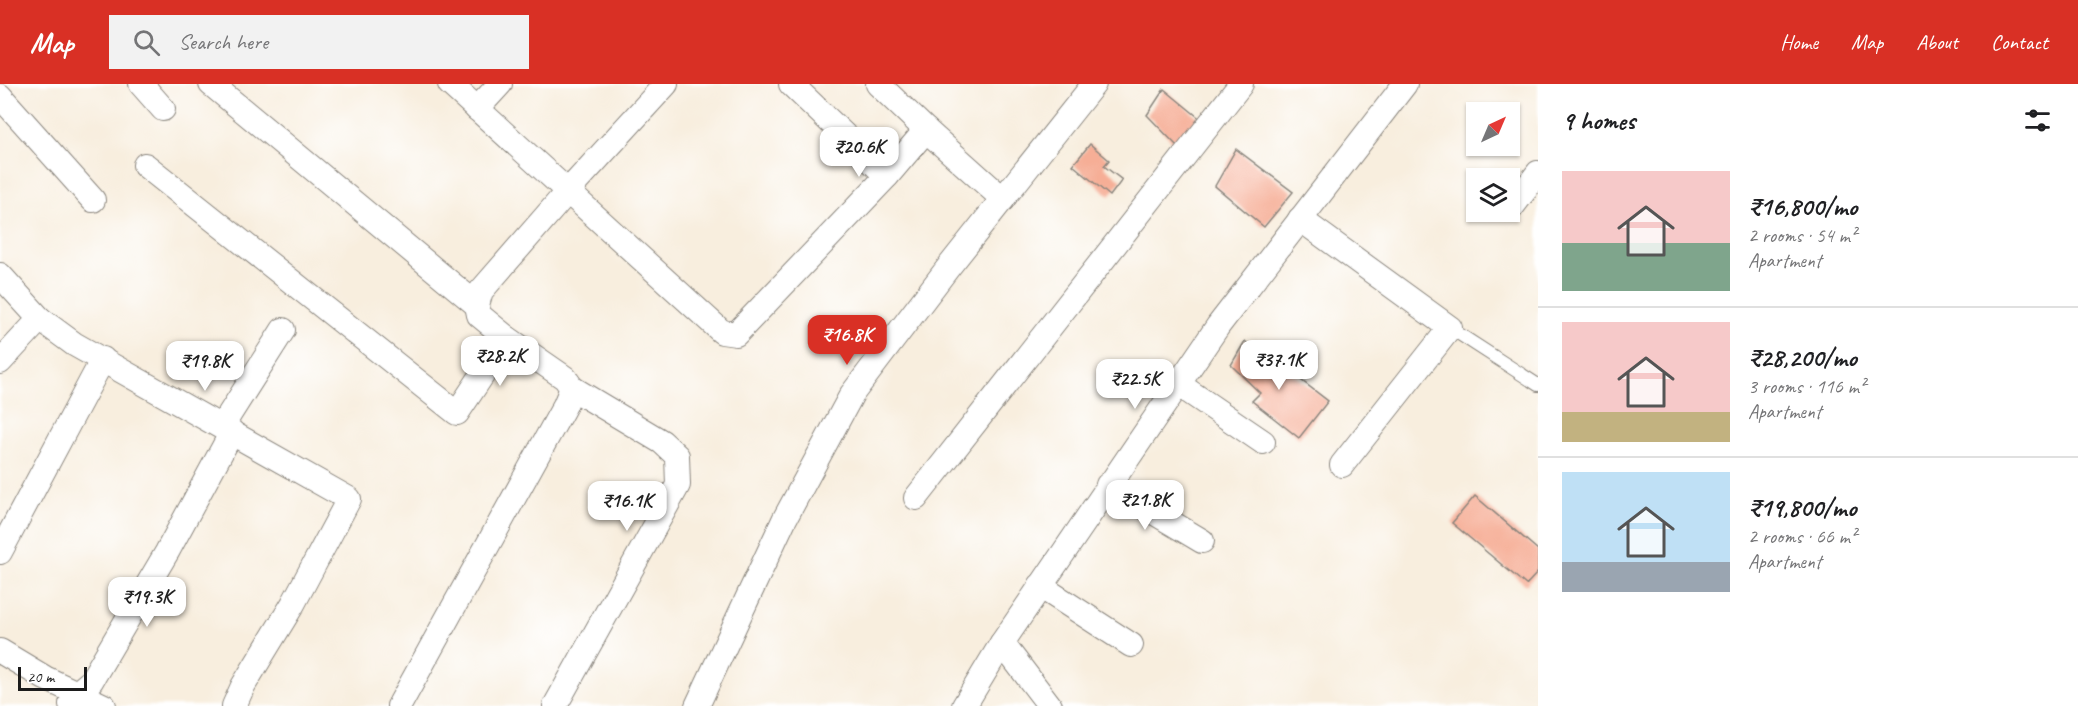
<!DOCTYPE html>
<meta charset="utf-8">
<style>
:root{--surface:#fff;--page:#f2f2f2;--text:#202124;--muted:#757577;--line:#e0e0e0;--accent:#d93025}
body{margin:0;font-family:Caveat,sans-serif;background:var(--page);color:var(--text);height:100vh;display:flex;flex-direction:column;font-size:22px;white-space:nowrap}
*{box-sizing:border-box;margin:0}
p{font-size:20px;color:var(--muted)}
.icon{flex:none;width:33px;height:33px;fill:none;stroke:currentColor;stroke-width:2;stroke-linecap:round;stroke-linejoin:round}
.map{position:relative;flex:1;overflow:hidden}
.side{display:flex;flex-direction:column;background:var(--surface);width:540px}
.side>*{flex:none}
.needle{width:39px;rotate:44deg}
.controls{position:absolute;left:1466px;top:18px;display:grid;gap:12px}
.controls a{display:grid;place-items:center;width:54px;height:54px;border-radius:0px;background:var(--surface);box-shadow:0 2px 4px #0004;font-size:30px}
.scale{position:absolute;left:18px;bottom:15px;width:69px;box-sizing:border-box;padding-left:6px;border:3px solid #1c1c1c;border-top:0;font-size:16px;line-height:21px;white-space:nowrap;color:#1c1c1c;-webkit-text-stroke:4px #fff;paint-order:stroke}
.price{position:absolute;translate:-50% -51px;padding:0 14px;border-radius:12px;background:#fff;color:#222;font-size:20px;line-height:39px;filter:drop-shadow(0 2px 3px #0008)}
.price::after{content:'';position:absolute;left:50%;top:36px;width:18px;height:14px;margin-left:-9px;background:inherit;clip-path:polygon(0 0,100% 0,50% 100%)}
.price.current{background:var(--accent);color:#fff}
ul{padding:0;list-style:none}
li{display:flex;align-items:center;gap:18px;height:150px;padding:0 24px}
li+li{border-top:2px solid var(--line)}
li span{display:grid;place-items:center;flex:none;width:168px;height:120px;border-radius:0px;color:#555}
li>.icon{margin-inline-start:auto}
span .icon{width:72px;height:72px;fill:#fffc;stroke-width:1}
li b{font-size:26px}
h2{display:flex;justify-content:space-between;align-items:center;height:72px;padding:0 24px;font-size:26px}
header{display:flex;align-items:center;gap:36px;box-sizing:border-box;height:84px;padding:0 30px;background:var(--accent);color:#fff}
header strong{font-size:28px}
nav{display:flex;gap:33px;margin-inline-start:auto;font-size:21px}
.search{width:420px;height:54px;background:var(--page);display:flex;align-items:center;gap:15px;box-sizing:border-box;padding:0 21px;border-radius:0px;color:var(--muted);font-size:22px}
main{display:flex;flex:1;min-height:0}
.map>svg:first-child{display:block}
</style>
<header>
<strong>Map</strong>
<div class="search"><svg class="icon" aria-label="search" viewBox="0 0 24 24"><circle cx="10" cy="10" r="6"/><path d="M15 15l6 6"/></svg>Search here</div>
<nav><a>Home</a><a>Map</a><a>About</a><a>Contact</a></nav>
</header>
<main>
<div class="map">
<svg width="1538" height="622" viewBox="0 0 1538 622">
<rect width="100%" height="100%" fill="#fff"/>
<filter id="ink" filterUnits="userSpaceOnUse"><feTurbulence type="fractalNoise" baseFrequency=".0167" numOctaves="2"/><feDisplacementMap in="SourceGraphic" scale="12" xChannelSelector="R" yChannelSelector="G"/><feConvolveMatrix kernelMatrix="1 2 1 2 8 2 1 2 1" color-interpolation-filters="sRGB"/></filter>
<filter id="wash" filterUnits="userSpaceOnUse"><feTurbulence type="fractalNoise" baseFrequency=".008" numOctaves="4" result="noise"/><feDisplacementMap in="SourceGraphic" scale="24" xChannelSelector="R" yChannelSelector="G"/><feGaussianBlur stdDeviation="1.35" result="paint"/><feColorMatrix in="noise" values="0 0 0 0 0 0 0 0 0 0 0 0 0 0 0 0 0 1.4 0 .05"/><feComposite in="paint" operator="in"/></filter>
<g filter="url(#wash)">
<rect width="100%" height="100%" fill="#f8eede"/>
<g id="blocks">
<!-- building -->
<g fill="#f6ae96">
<polygon points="1164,5 1203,37 1179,64 1147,31"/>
<polygon points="1090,60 1109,76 1104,82 1122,96 1110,112 1073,81"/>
<polygon points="1236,65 1293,108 1264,143 1215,102"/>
<polygon points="1245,257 1275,286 1280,280 1328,317 1299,354 1252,317 1260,309 1231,281"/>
<polygon points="1475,412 1538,466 1538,488 1526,501 1452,439"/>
</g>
</g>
</g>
<g filter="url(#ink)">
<use href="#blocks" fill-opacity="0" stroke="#8a857d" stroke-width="1.5"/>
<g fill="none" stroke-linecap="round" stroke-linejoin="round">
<defs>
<polyline id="service" points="1450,244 1538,301"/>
<g id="minor">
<polyline points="141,0 163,25"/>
<polyline points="211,0 477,221"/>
<polyline points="450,0 722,248 736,250 887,92"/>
<polyline points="791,0 887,92 926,46"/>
<polyline points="878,0 926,46 1003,115"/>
<polyline points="0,12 93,116"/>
<polyline points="477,25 500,0"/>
<polyline points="145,81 457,329 507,254"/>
<polyline points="1512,123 1538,89"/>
<polyline points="1300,135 1450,244 1342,381"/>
<polyline points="0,191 40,235 0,278"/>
<polyline points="40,235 74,260 349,415 293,520 243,602 234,622"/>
<polyline points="1178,300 1263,358"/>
<polyline points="222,342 283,246"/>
<polyline points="1108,401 1202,457"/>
<polyline points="916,414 1241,0"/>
<polyline points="0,468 103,275"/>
<polyline points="1040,502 1131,561"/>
<polyline points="1002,559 1050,622"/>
<polyline points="0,567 45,594 77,609 91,597 167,468 232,348"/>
<polyline points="71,620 77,609 104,622"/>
<polyline points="399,622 565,321 572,304 565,294 507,254 479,231 477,221 481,207 568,107 666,0"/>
<polyline points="555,622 678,401 677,372 662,358 572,304"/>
<polyline points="697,622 784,436 852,310 947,185 1094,0"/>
<polyline points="964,622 1002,559 1218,242 1405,0"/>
</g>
</defs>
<!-- service casing -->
<use href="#service" stroke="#8a857d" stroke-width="14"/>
<!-- minor casing -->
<use href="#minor" stroke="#8a857d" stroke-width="26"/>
<!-- service -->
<use href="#service" stroke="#fff" stroke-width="12"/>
<!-- minor -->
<use href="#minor" stroke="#fff" stroke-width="24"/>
</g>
</g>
</svg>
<div class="controls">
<a><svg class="needle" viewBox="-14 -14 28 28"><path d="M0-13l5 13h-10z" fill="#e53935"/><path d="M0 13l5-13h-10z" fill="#757577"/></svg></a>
<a><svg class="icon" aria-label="layers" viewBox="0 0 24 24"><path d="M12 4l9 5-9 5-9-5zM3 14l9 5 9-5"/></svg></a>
</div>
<div class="scale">20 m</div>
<b class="price" style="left:859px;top:94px">₹20.6K</b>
<b class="price current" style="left:847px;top:282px">₹16.8K</b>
<b class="price" style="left:500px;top:303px">₹28.2K</b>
<b class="price" style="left:1279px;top:307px">₹37.1K</b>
<b class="price" style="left:205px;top:308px">₹19.8K</b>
<b class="price" style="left:1135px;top:326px">₹22.5K</b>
<b class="price" style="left:1145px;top:447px">₹21.8K</b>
<b class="price" style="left:627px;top:448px">₹16.1K</b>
<b class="price" style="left:147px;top:544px">₹19.3K</b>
</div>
<section class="side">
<h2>9 homes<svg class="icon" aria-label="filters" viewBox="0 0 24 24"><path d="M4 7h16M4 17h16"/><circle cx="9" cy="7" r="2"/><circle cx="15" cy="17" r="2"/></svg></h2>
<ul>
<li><span style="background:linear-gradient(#f6c9c9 60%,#7fa58c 0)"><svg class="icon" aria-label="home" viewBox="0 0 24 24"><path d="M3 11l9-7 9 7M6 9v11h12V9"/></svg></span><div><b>₹16,800/mo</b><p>2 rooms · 54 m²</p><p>Apartment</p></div></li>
<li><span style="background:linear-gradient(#f6c9c9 75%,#c2b280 0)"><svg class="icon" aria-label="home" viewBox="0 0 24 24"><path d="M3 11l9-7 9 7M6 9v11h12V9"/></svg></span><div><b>₹28,200/mo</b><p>3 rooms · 116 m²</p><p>Apartment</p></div></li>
<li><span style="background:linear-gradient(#bfe0f5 75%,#9aa5b1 0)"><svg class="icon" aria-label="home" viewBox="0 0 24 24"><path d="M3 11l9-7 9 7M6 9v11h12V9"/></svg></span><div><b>₹19,800/mo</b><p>2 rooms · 66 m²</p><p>Apartment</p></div></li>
</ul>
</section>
</main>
